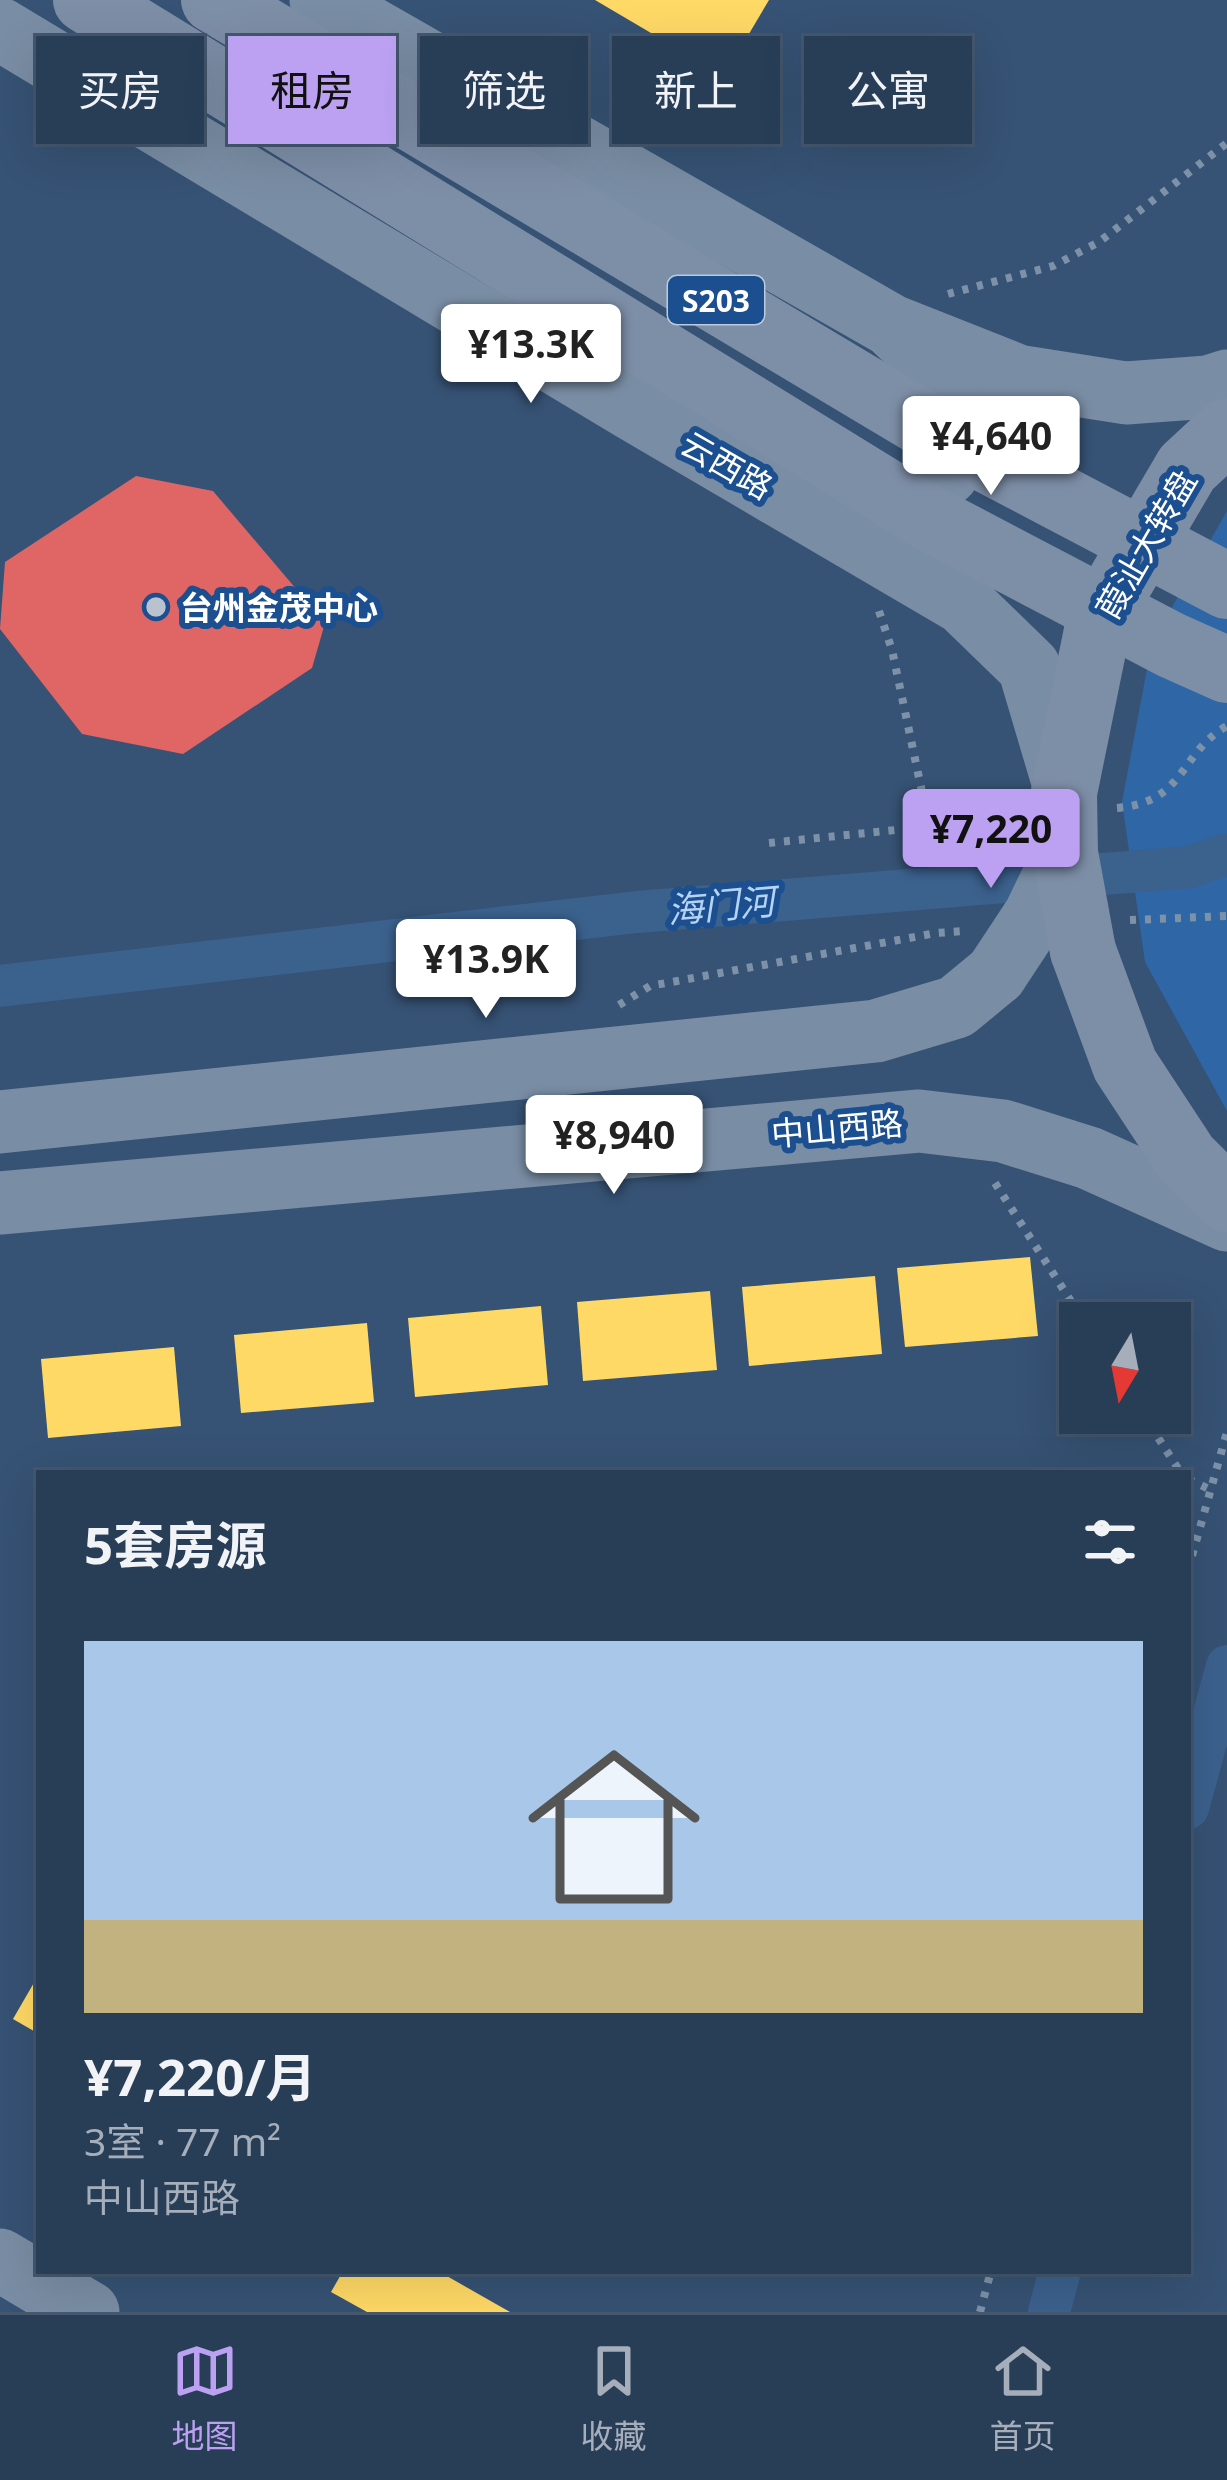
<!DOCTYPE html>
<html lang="zh">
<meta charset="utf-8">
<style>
:root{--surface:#283e57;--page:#344961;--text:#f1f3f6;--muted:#a5aeba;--line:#44576d;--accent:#bca0f2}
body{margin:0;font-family:"Noto Sans","Noto Sans SC",sans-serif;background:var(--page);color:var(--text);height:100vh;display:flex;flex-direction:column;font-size:45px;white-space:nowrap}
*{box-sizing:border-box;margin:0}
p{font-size:39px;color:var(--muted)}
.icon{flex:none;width:66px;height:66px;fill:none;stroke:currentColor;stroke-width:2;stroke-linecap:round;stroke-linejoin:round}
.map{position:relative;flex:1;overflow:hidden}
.side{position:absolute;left:36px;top:1470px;width:1155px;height:804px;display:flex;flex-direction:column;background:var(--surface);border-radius:0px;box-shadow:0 12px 48px #0002,0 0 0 3px var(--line)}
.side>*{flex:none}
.banner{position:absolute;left:36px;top:36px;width:1155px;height:108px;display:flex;gap:24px}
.needle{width:78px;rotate:190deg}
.fabs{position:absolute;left:1059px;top:1302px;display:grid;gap:24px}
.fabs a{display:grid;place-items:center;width:132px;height:132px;border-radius:0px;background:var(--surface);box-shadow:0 12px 48px #0002,0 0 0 3px var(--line);font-size:60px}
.price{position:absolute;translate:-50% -102px;padding:0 27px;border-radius:12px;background:#fff;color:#222;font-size:39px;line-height:78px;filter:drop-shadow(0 3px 6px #0008)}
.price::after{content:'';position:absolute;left:50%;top:72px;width:36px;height:27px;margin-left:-18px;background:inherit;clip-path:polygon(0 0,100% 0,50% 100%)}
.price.current{background:var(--accent);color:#111}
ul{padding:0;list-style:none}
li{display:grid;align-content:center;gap:24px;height:636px;padding:0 48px}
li+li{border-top:3px solid var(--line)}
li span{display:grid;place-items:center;height:372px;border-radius:0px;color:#555}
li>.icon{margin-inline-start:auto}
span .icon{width:216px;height:216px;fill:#fffc;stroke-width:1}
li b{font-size:51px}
h2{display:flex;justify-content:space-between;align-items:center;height:144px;padding:0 48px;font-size:51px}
.pill{padding:0 42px;border-radius:0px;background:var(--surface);box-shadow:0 12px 48px #0002,0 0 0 3px var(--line);font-size:42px;line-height:108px}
.pill.current{background:var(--accent);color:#111}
.tab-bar{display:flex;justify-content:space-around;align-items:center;height:168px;border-top:3px solid var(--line);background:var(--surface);font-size:33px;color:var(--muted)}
.tab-bar a{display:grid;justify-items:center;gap:6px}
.tab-bar .current{color:var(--accent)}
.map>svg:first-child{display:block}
</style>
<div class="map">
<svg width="1227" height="2312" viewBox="0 0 1227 2312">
<rect width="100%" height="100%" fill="#365274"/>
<!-- green -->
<polygon fill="#2f66a5" points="1227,511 1227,1111 1145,962 1122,802 1152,642"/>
<!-- homes -->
<g fill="#ffd966">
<polygon points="595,0 769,0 724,76"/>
<polygon points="1030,1257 1038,1336 905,1347 897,1268"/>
<polygon points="875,1276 882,1354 749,1366 742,1287"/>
<polygon points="710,1291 717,1370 583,1381 577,1302"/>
<polygon points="541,1306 548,1385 415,1397 408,1318"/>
<polygon points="367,1323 374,1402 241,1413 234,1335"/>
<polygon points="174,1347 181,1426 48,1438 41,1359"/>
<polygon points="39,1974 39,2034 13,2019"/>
<polygon points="343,2271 438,2271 510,2312 367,2312 331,2292"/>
</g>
<!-- shops -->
<polygon fill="#e06666" points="136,476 213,491 325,623 312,668 183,754 82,734 0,629 5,562"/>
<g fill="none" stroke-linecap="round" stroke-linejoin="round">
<!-- canal -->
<g stroke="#3b618d" stroke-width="42">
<polyline points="0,986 637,912 1190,867 1227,854"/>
<polyline points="1188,1808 1227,1666"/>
<polyline points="1049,2312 1060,2271"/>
</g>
<!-- path -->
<g stroke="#7d92a8" stroke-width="8" stroke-dasharray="6 9" stroke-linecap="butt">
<polyline points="948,294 1053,266 1099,242 1227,143"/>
<polyline points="879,611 892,650 929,825"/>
<path d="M1117,808C1186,802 1179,753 1227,726"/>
<polyline points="769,843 1012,818"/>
<polyline points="1130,920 1227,916"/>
<polyline points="619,1005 650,986 936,933 965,931"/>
<polyline points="995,1183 1085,1323"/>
<polyline points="1142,1413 1181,1473"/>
<polyline points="1188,1479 1211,1490"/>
<polyline points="1188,1570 1227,1432"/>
<polyline points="980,2312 991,2271"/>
</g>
<!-- secondary -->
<g stroke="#798da4" stroke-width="63">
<polyline points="321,0 892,326 1018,376 1126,393 1208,387 1227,381"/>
<polyline points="0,29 632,409 963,603 1029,667 1064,785"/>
<polyline points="865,517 901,514 948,473 961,419 931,363 896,330"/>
<polyline points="0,1122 876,1031 956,1007 996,974"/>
<polyline points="0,1203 919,1121 1003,1131 1089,1158 1227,1220"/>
<polyline points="0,2260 88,2312"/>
</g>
<!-- primary -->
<g stroke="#7d8ea7" stroke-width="66">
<polyline points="1064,793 1100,616 1187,468 1227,431"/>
<polyline points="1083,951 1125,1065 1186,1158 1227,1199"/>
</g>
<!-- secondary-bridge -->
<polyline stroke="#798da4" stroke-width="63" points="996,974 1035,915 1065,853"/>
<!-- primary-bridge -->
<g stroke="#7d8ea7" stroke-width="66">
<polyline points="86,0 927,517 1171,645 1227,670"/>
<polyline points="214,0 961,446 1227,586"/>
<polyline points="1064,793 1065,853 1083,951"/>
</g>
</g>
<!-- markers -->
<circle fill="#b9c2ce" stroke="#1b4f8f" stroke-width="4.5" cx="156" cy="607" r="12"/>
<g text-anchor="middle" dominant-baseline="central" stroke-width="12" stroke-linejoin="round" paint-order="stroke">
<!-- shield labels -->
<rect fill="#1b4f8f" stroke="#bbcadd" stroke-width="3" x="668" y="276" width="96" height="48" rx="9"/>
<g font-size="30" font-weight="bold" fill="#fff">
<text x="716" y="300">S203</text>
</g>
<!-- street labels -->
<g font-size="33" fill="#fff" stroke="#1b4f8f">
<text transform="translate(727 465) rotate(30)">云西路</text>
<text transform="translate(1146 544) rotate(-60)">葭沚大转盘</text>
<text transform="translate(837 1128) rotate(-5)">中山西路</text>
</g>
<!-- poi labels -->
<g font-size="33" font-weight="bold" fill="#fff" stroke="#1b4f8f" text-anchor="start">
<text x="180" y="607">台州金茂中心</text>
</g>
<!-- water labels -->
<g font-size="36" font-style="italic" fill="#b5d3f5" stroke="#1b4f8f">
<text transform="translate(721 905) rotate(-5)">海门河</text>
</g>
</g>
</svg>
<div class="fabs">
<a><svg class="needle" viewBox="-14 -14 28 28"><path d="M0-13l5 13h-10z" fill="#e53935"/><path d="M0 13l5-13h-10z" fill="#a5aeba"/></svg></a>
</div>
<b class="price" style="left:531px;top:406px">¥13.3K</b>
<b class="price" style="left:991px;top:498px">¥4,640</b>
<b class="price current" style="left:991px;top:891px">¥7,220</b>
<b class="price" style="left:486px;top:1021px">¥13.9K</b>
<b class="price" style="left:614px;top:1197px">¥8,940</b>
<div class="banner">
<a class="pill">买房</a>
<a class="pill current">租房</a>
<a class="pill">筛选</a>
<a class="pill">新上</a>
<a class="pill">公寓</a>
</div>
<section class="side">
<h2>5套房源<svg class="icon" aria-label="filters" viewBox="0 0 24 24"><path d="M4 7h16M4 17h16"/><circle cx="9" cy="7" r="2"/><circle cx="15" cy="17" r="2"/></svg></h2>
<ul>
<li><span style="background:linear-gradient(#a9c7e8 75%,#c2b280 0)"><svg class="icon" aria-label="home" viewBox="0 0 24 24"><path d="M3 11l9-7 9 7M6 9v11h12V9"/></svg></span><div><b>¥7,220/月</b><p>3室 · 77 m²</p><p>中山西路</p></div></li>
</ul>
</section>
</div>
<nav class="tab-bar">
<a class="current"><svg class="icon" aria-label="map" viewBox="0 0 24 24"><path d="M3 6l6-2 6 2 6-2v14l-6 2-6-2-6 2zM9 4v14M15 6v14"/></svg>地图</a>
<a><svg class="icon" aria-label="saved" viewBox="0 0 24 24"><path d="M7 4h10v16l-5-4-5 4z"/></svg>收藏</a>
<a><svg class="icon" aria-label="home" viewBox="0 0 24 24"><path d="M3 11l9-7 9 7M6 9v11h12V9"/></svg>首页</a>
</nav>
